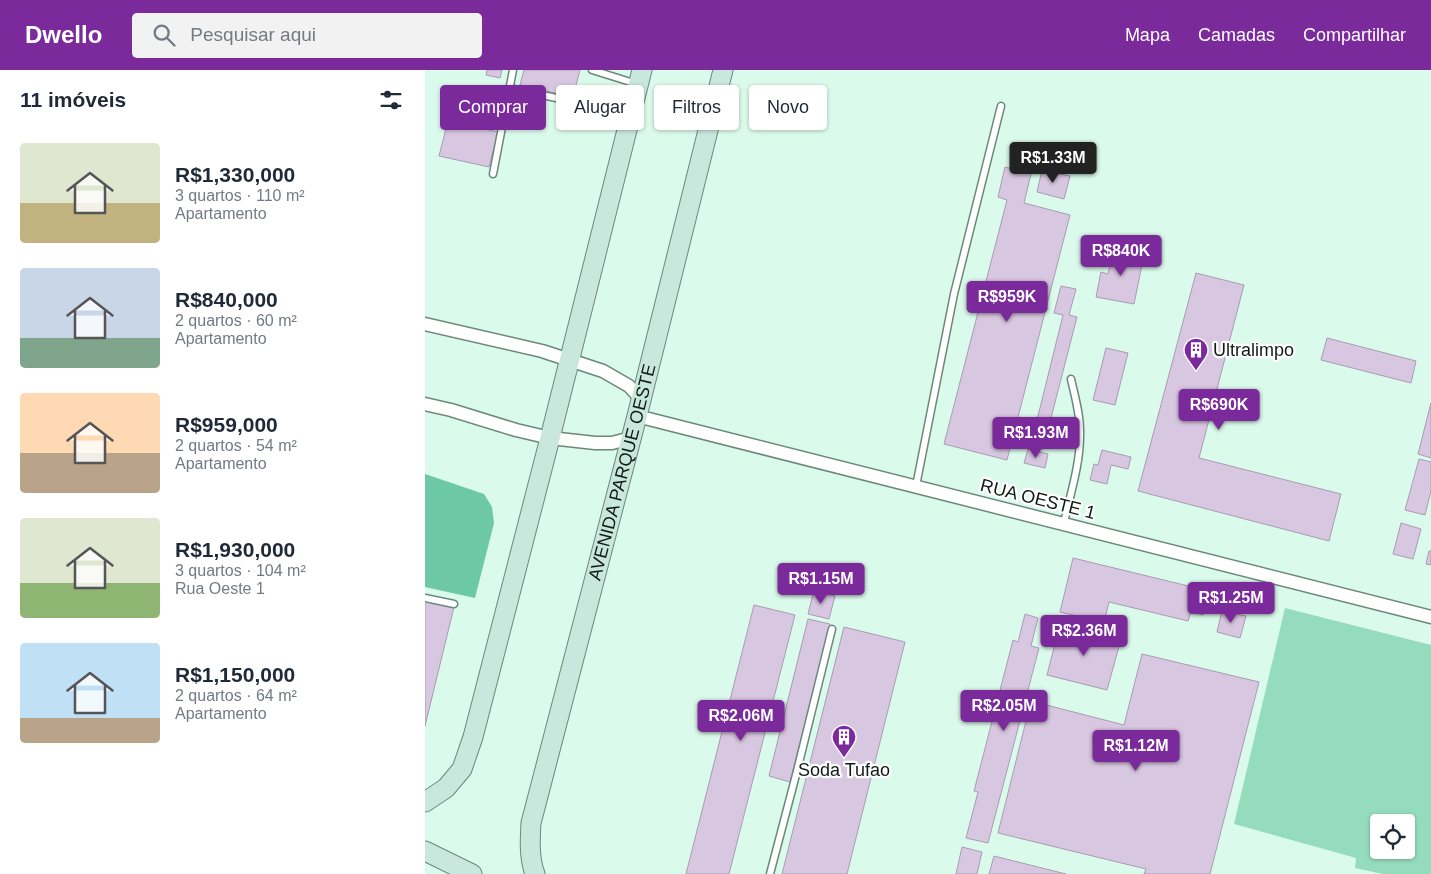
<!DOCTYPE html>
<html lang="pt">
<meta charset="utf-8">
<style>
:root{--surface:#fff;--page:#f2f2f3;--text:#1f2937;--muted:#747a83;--accent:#7a2a9b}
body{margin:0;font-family:Helvetica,sans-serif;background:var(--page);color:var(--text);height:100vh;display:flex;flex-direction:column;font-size:19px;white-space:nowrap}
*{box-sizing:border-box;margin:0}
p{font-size:16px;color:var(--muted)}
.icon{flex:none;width:28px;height:28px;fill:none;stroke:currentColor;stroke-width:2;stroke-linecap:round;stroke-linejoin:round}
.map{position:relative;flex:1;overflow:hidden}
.drawer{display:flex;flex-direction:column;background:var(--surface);width:425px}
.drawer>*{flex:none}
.hud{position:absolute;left:15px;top:15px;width:475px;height:45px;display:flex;gap:10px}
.tools{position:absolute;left:945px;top:744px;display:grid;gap:10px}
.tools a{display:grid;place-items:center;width:45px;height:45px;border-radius:5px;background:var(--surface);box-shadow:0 1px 4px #0004;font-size:25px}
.price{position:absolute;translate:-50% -42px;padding:0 11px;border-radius:5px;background:var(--accent);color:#fff;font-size:16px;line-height:32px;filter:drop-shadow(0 1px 2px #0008)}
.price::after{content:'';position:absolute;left:50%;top:30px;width:15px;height:11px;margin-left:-8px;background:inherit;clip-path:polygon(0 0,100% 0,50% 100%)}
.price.current{background:#222;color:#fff}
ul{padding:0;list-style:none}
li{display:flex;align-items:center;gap:15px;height:125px;padding:0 20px}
li span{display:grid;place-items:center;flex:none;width:140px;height:100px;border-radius:5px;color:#555}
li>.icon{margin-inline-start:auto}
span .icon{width:60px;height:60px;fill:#fffc;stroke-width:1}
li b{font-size:21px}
h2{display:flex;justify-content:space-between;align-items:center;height:60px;padding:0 20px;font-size:21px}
.pill{padding:0 18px;border-radius:5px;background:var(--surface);box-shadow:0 1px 4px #0004;font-size:18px;line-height:45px}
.pill.current{background:var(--accent);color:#fff}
header{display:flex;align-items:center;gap:30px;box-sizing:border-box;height:70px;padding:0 25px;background:var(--accent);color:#fff}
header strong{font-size:24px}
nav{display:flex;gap:28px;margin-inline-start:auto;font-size:18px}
.search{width:350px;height:45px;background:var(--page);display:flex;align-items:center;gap:12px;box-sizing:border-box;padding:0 18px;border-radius:5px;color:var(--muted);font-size:19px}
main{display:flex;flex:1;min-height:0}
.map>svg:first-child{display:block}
</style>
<header>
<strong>Dwello</strong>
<div class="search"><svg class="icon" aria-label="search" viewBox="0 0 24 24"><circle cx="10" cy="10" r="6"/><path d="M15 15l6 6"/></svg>Pesquisar aqui</div>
<nav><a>Mapa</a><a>Camadas</a><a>Compartilhar</a></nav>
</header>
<main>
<section class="drawer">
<h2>11 imóveis<svg class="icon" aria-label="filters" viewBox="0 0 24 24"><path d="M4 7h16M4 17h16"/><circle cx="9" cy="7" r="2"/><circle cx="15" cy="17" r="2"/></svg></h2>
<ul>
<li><span style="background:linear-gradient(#dfe7d0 60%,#c2b280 0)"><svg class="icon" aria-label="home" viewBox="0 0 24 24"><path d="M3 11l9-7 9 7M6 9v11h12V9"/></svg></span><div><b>R$1,330,000</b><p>3 quartos · 110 m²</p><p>Apartamento</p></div></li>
<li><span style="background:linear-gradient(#c9d6e8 70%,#7fa58c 0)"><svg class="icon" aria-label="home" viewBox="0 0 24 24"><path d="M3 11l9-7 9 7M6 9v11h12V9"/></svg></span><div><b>R$840,000</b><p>2 quartos · 60 m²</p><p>Apartamento</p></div></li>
<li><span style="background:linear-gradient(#ffd9b3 60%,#b9a48a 0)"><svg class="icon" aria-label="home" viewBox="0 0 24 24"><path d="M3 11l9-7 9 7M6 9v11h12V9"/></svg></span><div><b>R$959,000</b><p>2 quartos · 54 m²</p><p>Apartamento</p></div></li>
<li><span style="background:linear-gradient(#dfe7d0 65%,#8fb573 0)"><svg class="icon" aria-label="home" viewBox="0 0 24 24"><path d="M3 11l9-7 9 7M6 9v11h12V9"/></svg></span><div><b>R$1,930,000</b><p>3 quartos · 104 m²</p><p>Rua Oeste 1</p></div></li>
<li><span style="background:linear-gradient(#bfe0f5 75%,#b9a48a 0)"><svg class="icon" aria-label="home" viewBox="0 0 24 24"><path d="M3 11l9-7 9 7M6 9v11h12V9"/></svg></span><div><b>R$1,150,000</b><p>2 quartos · 64 m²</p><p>Apartamento</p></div></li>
</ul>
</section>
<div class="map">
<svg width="1006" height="804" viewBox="0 0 1006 804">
<rect width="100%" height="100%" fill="#dafaeb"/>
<!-- green -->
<path fill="#95dcbe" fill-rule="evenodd" d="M860,538L1006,575V804H958L930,798L931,788L809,754ZM954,752H981V780H954Z"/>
<!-- forest -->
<polygon fill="#6dc9a5" points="0,404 59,424 67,437 69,453 50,528 0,517"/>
<!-- building -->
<g fill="#d8c7e0" stroke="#aa9bb2">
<polygon points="62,0 77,0 75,8 61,5"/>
<polygon points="99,0 155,0 148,27 95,15"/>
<polygon points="23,51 73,62 64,97 14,86"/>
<polygon points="580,97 606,104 599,133 645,145 582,390 519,374 582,130 573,127"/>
<polygon points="617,100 645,106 639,129 612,122"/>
<polygon points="689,178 719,185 709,234 671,227 676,202 683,204"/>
<polygon points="771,203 819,215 774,388 916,424 904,471 713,421"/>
<polygon points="636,216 651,219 644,245 652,247 618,379 605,376 608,365 603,364 605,356 613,346 638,245 629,243"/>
<polygon points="902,268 991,291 986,313 896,290"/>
<polygon points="681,278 703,283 690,335 668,330"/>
<polygon points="1006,333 1006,388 993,384"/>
<polygon points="603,379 623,384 620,398 599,393"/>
<polygon points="677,380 706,387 703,399 686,395 682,414 665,410 669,394 673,395"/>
<polygon points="994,389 1006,392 1006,421 1000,445 980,440"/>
<polygon points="976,453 996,459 988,489 968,484"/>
<polygon points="1004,481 1006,481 1006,495 1001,494"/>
<polygon points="648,488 784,521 778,545 766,542 763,551 684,532 679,552 635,542"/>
<polygon points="389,520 410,526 404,549 383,544"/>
<polygon points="0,531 29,537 0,656"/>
<polygon points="329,535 370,545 304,804 261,804"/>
<polygon points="797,541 821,546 815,568 792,562"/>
<polygon points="600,544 613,548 606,576 614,578 563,773 541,768 553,722 549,721 588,570 593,572"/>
<polygon points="383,549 405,554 365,712 344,706"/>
<polygon points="635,554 696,569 682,620 622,605"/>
<polygon points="419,557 480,572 422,804 357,804"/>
<polygon points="717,584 834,612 785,804 719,804 721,799 573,763 606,631 699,655"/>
<polygon points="537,777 557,782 552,804 531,804"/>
<polygon points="569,786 641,804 564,804"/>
</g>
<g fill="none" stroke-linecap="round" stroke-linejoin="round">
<defs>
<g id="lane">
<polyline points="167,0 212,14"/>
<polyline points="84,18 169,36 205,45"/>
<polyline points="27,45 78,54"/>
<polyline points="68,104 88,0"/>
<polyline points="491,416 529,224 576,36"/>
<path d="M639,453C645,425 655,395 655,366C656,347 650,327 646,309"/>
<polyline points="0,528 29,534"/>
<polyline points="345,804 372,701 407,559"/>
</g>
<g id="street">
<polyline points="0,254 117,281 178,301 204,316 216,329"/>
<polyline points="0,334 26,340 91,360 125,368 170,373 187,373 206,368"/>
<polyline points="212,346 1006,547"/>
</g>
<g id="secondary">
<polyline points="0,732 21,718 37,699 48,667 125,368 217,0"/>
<polyline points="0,781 47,804"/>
<path id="s1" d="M110,804C104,788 105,770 106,753L212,346L298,0"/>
</g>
</defs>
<!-- lane casing -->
<use href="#lane" stroke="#6c887c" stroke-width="9"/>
<!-- street casing -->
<use href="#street" stroke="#6c887c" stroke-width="15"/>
<!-- secondary casing -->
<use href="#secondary" stroke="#6c887c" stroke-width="21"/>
<!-- lane -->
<use href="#lane" stroke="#fff" stroke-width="6"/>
<!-- street -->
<use href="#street" stroke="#fff" stroke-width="12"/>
<!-- secondary -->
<use href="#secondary" stroke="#c9e7dc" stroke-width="19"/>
</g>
<!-- icons -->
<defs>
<symbol id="building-pin" viewBox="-11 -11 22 30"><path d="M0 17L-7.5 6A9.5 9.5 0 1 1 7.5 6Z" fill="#7a2a9b" stroke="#fff"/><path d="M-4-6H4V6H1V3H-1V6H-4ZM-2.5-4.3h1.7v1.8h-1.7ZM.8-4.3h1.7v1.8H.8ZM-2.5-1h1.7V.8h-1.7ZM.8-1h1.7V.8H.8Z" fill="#fff"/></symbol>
</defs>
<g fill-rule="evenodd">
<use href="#building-pin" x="757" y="266" width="28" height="38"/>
<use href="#building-pin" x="405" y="653" width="28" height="38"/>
</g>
<g text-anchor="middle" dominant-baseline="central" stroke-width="4.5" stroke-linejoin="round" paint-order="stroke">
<!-- poi labels -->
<g font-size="18" fill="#0f1b16" stroke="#fff" text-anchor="start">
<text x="788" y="280">Ultralimpo</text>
<text x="419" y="700" text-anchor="middle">Soda Tufao</text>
</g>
<!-- street labels -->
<g font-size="18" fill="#0f1b16" stroke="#fff">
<text stroke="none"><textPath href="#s1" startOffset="414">AVENIDA PARQUE OESTE</textPath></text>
<text transform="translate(613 429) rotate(14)">RUA OESTE 1</text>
</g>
</g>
</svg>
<div class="tools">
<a><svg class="icon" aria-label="locate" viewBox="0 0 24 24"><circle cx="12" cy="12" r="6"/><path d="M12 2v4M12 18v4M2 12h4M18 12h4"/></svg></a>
</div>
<b class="price current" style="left:628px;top:114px">R$1.33M</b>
<b class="price" style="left:696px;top:207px">R$840K</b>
<b class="price" style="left:582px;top:253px">R$959K</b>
<b class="price" style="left:794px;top:361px">R$690K</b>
<b class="price" style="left:611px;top:389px">R$1.93M</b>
<b class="price" style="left:396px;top:535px">R$1.15M</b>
<b class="price" style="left:806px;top:554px">R$1.25M</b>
<b class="price" style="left:659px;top:587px">R$2.36M</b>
<b class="price" style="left:579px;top:662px">R$2.05M</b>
<b class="price" style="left:316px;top:672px">R$2.06M</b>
<b class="price" style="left:711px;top:702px">R$1.12M</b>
<div class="hud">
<a class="pill current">Comprar</a>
<a class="pill">Alugar</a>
<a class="pill">Filtros</a>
<a class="pill">Novo</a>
</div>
</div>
</main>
